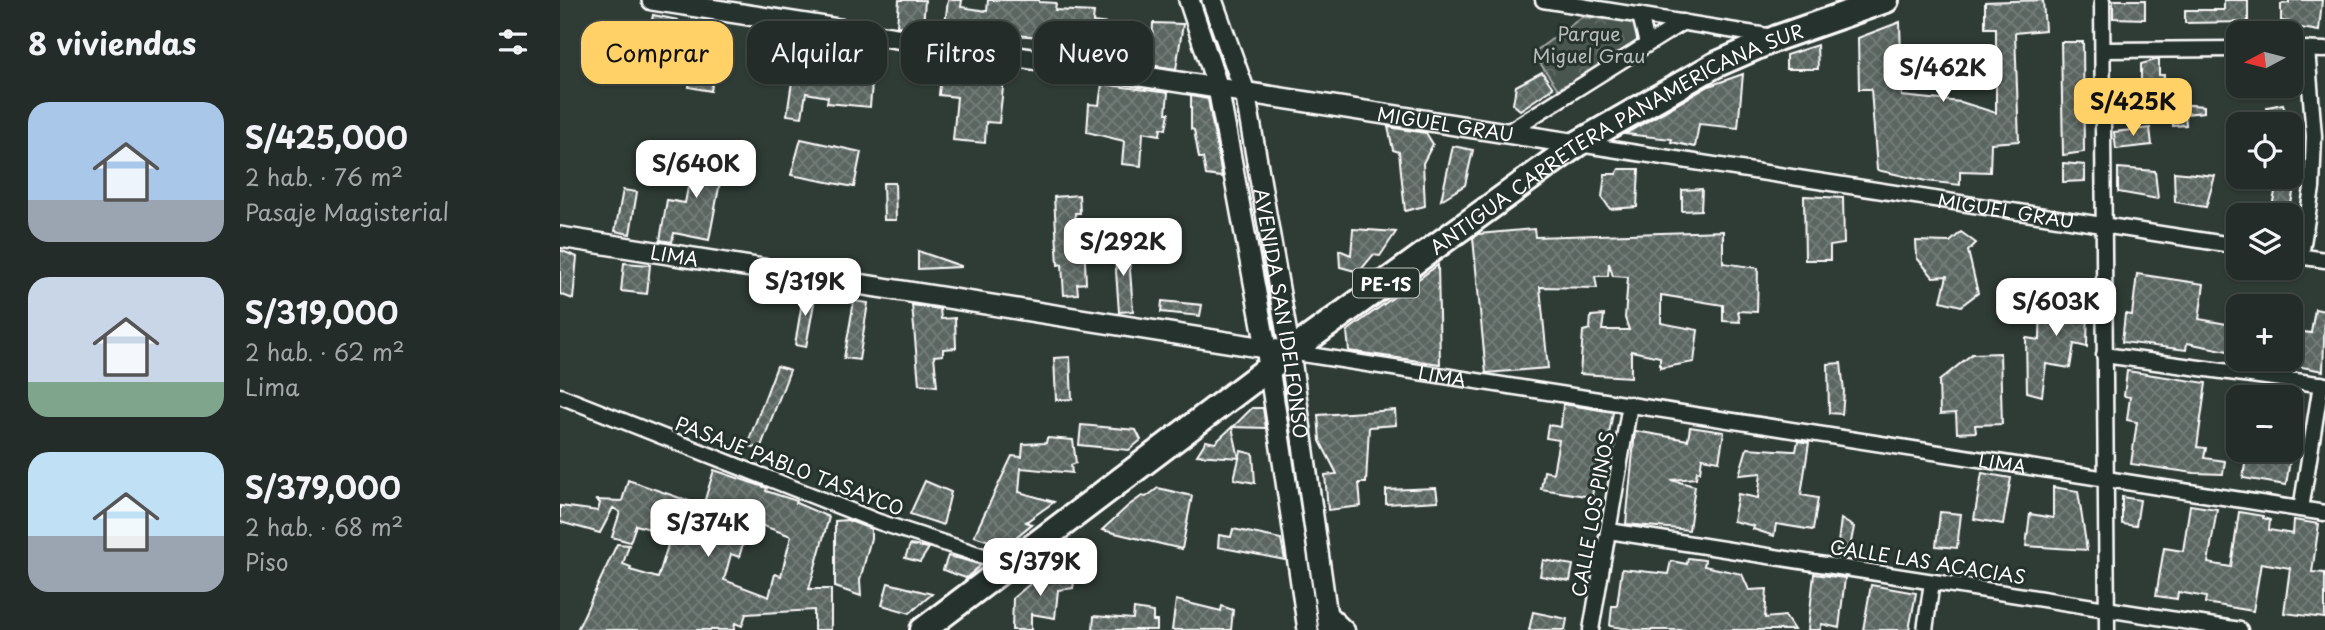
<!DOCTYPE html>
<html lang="es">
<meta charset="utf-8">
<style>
:root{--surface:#232c28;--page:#2b3430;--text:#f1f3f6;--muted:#a3a7a8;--line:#404845;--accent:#ffd166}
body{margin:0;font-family:"Playpen Sans",sans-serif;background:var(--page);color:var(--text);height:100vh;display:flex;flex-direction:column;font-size:26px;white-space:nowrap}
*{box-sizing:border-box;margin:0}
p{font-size:23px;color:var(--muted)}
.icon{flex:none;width:38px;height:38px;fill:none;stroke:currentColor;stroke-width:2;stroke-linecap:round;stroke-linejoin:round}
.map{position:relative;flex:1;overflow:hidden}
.sheet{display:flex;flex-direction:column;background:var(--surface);width:560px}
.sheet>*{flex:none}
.hud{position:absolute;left:21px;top:21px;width:665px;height:63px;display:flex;gap:14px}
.needle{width:46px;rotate:263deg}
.buttons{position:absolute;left:1666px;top:21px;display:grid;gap:14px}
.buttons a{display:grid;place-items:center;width:77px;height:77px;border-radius:14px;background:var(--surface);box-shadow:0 2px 5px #0004,0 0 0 2px var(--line);font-size:35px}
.price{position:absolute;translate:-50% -60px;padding:0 16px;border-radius:14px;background:#fff;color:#222;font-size:23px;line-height:46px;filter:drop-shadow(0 2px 4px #0008)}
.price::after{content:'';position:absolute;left:50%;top:42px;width:21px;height:16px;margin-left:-10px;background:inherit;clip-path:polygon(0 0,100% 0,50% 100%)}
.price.current{background:var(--accent);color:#111}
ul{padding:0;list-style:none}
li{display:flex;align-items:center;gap:21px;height:175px;padding:0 28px}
li span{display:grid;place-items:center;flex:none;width:196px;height:140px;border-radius:21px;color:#555}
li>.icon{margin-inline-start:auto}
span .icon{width:84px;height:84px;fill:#fffc;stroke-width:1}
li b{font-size:30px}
h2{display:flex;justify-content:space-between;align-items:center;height:84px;padding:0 28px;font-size:30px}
.chip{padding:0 24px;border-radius:21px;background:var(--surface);box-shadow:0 2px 5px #0004,0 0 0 2px var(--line);font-size:24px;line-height:63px}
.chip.current{background:var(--accent);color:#111}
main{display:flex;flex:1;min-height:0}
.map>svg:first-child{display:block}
</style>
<main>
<section class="sheet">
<h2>8 viviendas<svg class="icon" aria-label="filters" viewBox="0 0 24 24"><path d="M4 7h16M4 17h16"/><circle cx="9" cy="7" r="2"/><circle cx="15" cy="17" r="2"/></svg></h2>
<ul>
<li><span style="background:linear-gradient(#a9c7e8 70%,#9aa5b1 0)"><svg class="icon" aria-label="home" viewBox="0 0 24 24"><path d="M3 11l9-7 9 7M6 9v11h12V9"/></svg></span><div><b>S/425,000</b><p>2 hab. · 76 m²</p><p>Pasaje Magisterial</p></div></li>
<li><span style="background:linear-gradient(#c9d6e8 75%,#7fa58c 0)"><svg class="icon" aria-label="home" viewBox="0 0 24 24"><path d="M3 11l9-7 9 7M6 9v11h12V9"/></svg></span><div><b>S/319,000</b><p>2 hab. · 62 m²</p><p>Lima</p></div></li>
<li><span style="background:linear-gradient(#bfe0f5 60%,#9aa5b1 0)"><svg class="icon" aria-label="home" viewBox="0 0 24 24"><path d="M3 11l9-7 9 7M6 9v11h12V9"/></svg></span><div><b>S/379,000</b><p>2 hab. · 68 m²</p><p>Piso</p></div></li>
</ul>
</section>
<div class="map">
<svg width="1765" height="630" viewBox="0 0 1765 630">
<defs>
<pattern id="park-crowns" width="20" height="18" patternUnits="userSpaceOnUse" patternTransform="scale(1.75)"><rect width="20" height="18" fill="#4a544f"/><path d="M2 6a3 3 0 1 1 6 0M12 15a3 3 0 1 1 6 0" fill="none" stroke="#656e69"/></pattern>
<pattern id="building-cross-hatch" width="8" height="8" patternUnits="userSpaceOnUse" patternTransform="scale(1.75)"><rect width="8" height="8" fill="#5b6661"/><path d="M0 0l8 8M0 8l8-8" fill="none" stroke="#747d79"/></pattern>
</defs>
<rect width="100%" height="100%" fill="#2f3b35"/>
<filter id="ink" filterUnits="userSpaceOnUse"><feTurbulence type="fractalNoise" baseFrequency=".0143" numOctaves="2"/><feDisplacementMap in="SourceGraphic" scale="14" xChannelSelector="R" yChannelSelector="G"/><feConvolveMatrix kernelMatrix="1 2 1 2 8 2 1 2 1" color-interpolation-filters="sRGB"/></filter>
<g filter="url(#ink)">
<!-- park -->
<polygon fill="url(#park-crowns)" stroke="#a4aaa7" stroke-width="2" points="1022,17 1071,21 1081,34 1070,51 998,89 973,53"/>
<!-- building -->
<g fill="url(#building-cross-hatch)" stroke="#fff" stroke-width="2" fill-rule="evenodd">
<polygon points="339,0 365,0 363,28 337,26"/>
<polygon points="388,0 402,0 401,7 427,11 428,0 479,0 479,2 496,3 495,10 534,12 533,22 557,25 555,51 532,49 531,56 483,48 483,37 438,34 438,32 409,29 409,26 385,24"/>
<polygon points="1483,0 1485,30 1455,33 1459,141 1431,143 1430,172 1400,171 1400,185 1366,181 1317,170 1311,89 1299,89 1298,38 1340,22 1342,96 1401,102 1436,113 1436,28 1425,28 1425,2"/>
<polygon points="1553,0 1585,0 1585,19 1553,18"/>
<polygon points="1664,0 1688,0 1688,22 1625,23 1625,10 1664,10"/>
<polygon points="1729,0 1762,0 1759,31 1729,26 1729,22 1721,21 1721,4 1729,3"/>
<polygon points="93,15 118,20 108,71 83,66"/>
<polygon points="593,23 623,24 616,69 591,65"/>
<polygon points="239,35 260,39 255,75 282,80 288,43 302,45 301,48 315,49 310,107 267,103 268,97 246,93 242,117 227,115"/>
<polygon points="1501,42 1523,42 1524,152 1503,155"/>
<polygon points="1257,45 1258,69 1226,69 1226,55"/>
<polygon points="135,53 157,56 151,91 129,87"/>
<polygon points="1599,59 1599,75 1604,75 1604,103 1644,106 1644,112 1625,114 1626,125 1613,126 1613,116 1590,118 1591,97 1581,98 1581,64"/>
<polygon points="382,65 445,71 439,123 426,122 425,143 393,140 397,97 379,95"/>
<polygon points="982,72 993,88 960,110 953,104 956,86"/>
<polygon points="1183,74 1178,128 1139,124 1135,147 1111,142 1112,139 1065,134 1149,86"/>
<polygon points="542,84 608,93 606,113 609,113 606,129 601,128 600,135 583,132 581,166 562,164 564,141 527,132 529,104 539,105"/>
<polygon points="631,96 648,99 662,177 646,175 643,158 639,158 634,130 631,129"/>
<polygon points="1723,104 1729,124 1709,124 1707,107"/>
<polygon points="828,127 866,133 873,144 863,163 865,206 845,211 839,152 833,150"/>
<polygon points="1590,128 1592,145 1556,149 1554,132"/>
<polygon points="241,139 301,152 294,187 231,175"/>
<polygon points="893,146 913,150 905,185 881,200"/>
<polygon points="135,150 165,156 149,240 114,233 112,242 100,240 107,200 125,203"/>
<polygon points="1503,163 1525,165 1525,181 1503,182"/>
<polygon points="1558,168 1595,171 1598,199 1558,192"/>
<polygon points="1059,169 1079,169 1077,207 1050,209 1042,197 1045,174 1056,174"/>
<polygon points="1614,172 1655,176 1646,207 1615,202"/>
<polygon points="1717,177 1743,177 1742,186 1734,187 1729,215 1710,215 1716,188 1712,188"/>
<polygon points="323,183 335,183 336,220 324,220"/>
<polygon points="1142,189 1141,210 1122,211 1122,190"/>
<polygon points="63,190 77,192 70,234 55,231"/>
<polygon points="519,195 520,213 515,213 517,240 524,240 526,283 517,284 518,294 504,295 502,264 498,265 494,197"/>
<polygon points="1244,196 1283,198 1284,244 1270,246 1270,260 1245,260"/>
<polygon points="793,229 836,232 820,256 813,255 799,272 780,267 779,250 791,255"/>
<polygon points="974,229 975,237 1163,231 1163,263 1198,268 1197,312 1178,311 1180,322 1163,321 1163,305 1101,295 1101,323 1138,330 1134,362 1100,368 1100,357 1071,351 1071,377 1020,374 1023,331 1030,329 1031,316 1044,315 1042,330 1069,330 1065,318 1068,277 1053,276 1049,263 1048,276 1035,276 1037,288 980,287 988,368 926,373 913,238 918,234"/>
<polygon points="1401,232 1416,243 1408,251 1418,293 1401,306 1381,301 1387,276 1373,277 1357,258 1356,241 1390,242"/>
<polygon points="568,243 573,311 559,312 554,244"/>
<polygon points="0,250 17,257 13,299 0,294"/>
<polygon points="358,251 401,266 401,267 358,269"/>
<polygon points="64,263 90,265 87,294 61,291"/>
<polygon points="878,265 880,364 789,351 787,331"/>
<polygon points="1577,274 1644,284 1639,319 1678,326 1678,353 1627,343 1626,350 1562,342 1565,314 1572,315"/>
<polygon points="244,290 256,292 246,347 235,345"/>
<polygon points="1481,294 1528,300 1527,347 1514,344 1510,368 1486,364 1482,396 1467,392 1466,338 1480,340"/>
<polygon points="294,301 308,303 299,360 284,358"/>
<polygon points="602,301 642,305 640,316 601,312"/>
<polygon points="352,305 380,309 381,319 395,318 396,348 383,349 383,355 374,356 377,386 359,384"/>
<polygon points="1755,309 1765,311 1763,371 1731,365 1731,330 1751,333"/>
<polygon points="1440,353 1442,424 1415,425 1416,432 1397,433 1396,413 1380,414 1379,381 1412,354"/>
<polygon points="510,357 512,399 496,400 494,358"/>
<polygon points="1281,363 1284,392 1282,414 1269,413 1268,364"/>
<polygon points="217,366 230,370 200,449 187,445"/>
<polygon points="1567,371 1646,383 1637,447 1646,448 1644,458 1665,461 1663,474 1634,473 1571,464 1577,422 1567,420 1570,397 1564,396"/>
<polygon points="1003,404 1053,412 1047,445 1043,445 1039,470 1036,469 1032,497 981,489 984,471 993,473 999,440 986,438 988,425 1001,427"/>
<polygon points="692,408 703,408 706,428 673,427"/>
<polygon points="835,410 836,425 809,427 806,483 799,483 801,506 768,510 765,475 777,474 760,441 758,415"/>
<polygon points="521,425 576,430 581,440 569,450 519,445"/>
<polygon points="672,427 679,458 637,455 646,441 655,443"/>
<polygon points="1130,427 1164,432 1159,461 1142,458 1140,472 1137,471 1136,478 1111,480 1135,486 1129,530 1066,524 1075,431 1128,440"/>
<polygon points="487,438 513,440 516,463 511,465 512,473 461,468 459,492 494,502 466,522 472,524 439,551 425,546 444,546 414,536 452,456 462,457 463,444 486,443"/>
<polygon points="1238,441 1249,443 1241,495 1258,498 1253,530 1216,524 1214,536 1193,529 1194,526 1173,521 1178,494 1198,498 1201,473 1179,475 1187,448 1232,451 1236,451"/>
<polygon points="1687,450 1707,450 1731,454 1726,485 1683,478"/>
<polygon points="681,451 693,454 695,483 674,479"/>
<path d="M154,470L207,488L206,491L237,501L236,503L269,517L249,589H271V630H254V610L186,614L182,626L175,623L174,630H17L57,544L69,545L63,564L71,567L70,570L98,578L111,535L76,525L70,542L52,537L60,512L53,508L40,533L0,522V506L38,511L40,503L35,500L62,501L68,480L143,506ZM190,521L231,536L221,576L215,574L209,597L164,580L171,554L179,557Z"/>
<polygon points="1422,473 1451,478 1443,524 1414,519"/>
<polygon points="365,481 391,492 383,525 350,514"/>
<polygon points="1493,487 1518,491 1527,550 1466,546 1470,514 1493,518"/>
<polygon points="598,488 632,496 622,549 542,530 568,506 582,496 586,497"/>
<polygon points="876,488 878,501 826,504 826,490"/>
<polygon points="1562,497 1580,500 1576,526 1562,524"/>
<polygon points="1630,505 1657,509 1648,563 1671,567 1679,512 1703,516 1703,518 1710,520 1709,530 1733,534 1734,520 1759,524 1752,572 1765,573 1765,618 1724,613 1730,568 1701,563 1693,611 1645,603 1646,597 1618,592 1617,599 1596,596 1604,548 1623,551"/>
<polygon points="1380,512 1401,514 1397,548 1376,546"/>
<polygon points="1281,519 1294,527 1290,547 1277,551"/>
<polygon points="287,520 311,529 311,538 300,580 301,596 275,587 275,521"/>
<polygon points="673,529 721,539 725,560 658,547 659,535 671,537"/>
<polygon points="350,545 369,548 360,562 345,558"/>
<polygon points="388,556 401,559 421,565 406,578 383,570"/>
<polygon points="1128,558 1145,560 1144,566 1182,574 1189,590 1207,589 1205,618 1225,616 1234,630 1075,630 1050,626 1052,606 1057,606 1062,569 1108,574 1111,561 1127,564"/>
<polygon points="983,560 1013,565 1010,581 980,576"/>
<polygon points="509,570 515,577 513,588 498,590 495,618 471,614 471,630 452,630 453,598 482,574"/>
<polygon points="1254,574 1285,578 1279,628 1262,624 1260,630 1248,630"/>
<polygon points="328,583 372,594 350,613 322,605"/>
<polygon points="1311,585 1356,593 1349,630 1303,630"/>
<polygon points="616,600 661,611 662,606 673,610 671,630 612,630"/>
<polygon points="574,609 593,612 593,621 597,621 597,630 533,630 534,616 573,619"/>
<polygon points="973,612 1007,619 1005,630 969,630"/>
</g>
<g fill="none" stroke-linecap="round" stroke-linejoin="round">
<defs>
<g id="street">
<polyline points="983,0 1213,37"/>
<polyline points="1542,0 1547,630"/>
<polyline points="1080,15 1087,44"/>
<polyline points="1731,49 1765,50"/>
<polyline points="1543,50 1678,49"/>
<polyline points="946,133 1123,22"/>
<path id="s1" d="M1019,144L1678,246"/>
<polyline points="1731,255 1765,260"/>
<polyline points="1741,256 1752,188 1754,136 1747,49"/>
<path id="s2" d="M730,352L1765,513"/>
<polyline points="1544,355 1765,385"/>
<polyline points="0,396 319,522 448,564"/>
<polyline points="1741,509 1761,384"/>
<polyline points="1049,531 1680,630"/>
<polyline points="767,611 787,630"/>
<polyline points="1031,630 1070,404"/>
<polyline points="1365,630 1372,582"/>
</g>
<g id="secondary">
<path id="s3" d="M92,0L1017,144"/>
<polyline points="629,0 658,88 706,347 748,630"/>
<path id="s4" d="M652,0L685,92L730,352L769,630"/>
<path id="s5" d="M0,237L730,352"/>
</g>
<g id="highway">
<path id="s6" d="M363,630L730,352L1017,144L1155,65L1217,38L1326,0"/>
</g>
</defs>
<!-- street casing -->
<use href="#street" stroke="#fff" stroke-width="19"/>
<!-- secondary casing -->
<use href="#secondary" stroke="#fff" stroke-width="24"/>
<!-- highway casing -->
<use href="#highway" stroke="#fff" stroke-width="30"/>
<!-- street -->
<use href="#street" stroke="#26332d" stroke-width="14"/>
<!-- secondary -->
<use href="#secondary" stroke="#26332d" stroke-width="19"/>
<!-- highway -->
<use href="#highway" stroke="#26332d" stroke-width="24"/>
</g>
</g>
<g text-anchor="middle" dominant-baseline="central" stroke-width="6" stroke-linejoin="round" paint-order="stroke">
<!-- shield labels -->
<rect fill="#26332d" stroke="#bec2c0" stroke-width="2" x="793" y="268.5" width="66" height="29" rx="5"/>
<g font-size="18" font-weight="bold" fill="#fff">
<text x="826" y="283">PE-1S</text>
</g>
<!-- park labels -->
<g font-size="19" fill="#b7bbb9" stroke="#26332d">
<text x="1029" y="33">Parque<tspan x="1029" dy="22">Miguel Grau</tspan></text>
</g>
<!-- street labels -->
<g font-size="19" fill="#fff" stroke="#26332d">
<text stroke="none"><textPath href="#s3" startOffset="803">MIGUEL GRAU</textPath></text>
<text stroke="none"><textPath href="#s6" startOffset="852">ANTIGUA CARRETERA PANAMERICANA SUR</textPath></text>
<text stroke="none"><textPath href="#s1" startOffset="432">MIGUEL GRAU</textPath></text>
<text stroke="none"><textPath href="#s5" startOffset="116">LIMA</textPath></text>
<text stroke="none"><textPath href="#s4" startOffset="322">AVENIDA SAN IDELFONSO</textPath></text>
<text stroke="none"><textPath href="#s2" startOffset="154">LIMA</textPath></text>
<text stroke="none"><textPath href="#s2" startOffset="721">LIMA</textPath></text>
<text transform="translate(230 465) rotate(21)">PASAJE PABLO TASAYCO</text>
<text transform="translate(1032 514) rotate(-80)">CALLE LOS PINOS</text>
<text transform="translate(1368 561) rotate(9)">CALLE LAS ACACIAS</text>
</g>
</g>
</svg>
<div class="buttons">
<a><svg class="needle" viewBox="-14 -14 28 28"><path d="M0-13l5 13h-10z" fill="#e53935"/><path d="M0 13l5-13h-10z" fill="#a3a7a8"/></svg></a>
<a><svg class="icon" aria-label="locate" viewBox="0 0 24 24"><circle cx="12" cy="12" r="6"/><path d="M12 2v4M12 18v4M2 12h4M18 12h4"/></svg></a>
<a><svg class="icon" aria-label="layers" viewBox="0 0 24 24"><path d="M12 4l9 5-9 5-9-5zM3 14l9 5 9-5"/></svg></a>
<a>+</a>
<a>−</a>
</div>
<b class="price" style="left:1383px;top:104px">S/462K</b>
<b class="price current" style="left:1573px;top:138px">S/425K</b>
<b class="price" style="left:136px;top:200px">S/640K</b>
<b class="price" style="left:563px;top:278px">S/292K</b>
<b class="price" style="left:245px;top:318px">S/319K</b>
<b class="price" style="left:1496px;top:338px">S/603K</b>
<b class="price" style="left:148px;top:559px">S/374K</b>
<b class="price" style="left:480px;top:598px">S/379K</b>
<div class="hud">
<a class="chip current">Comprar</a>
<a class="chip">Alquilar</a>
<a class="chip">Filtros</a>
<a class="chip">Nuevo</a>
</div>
</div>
</main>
